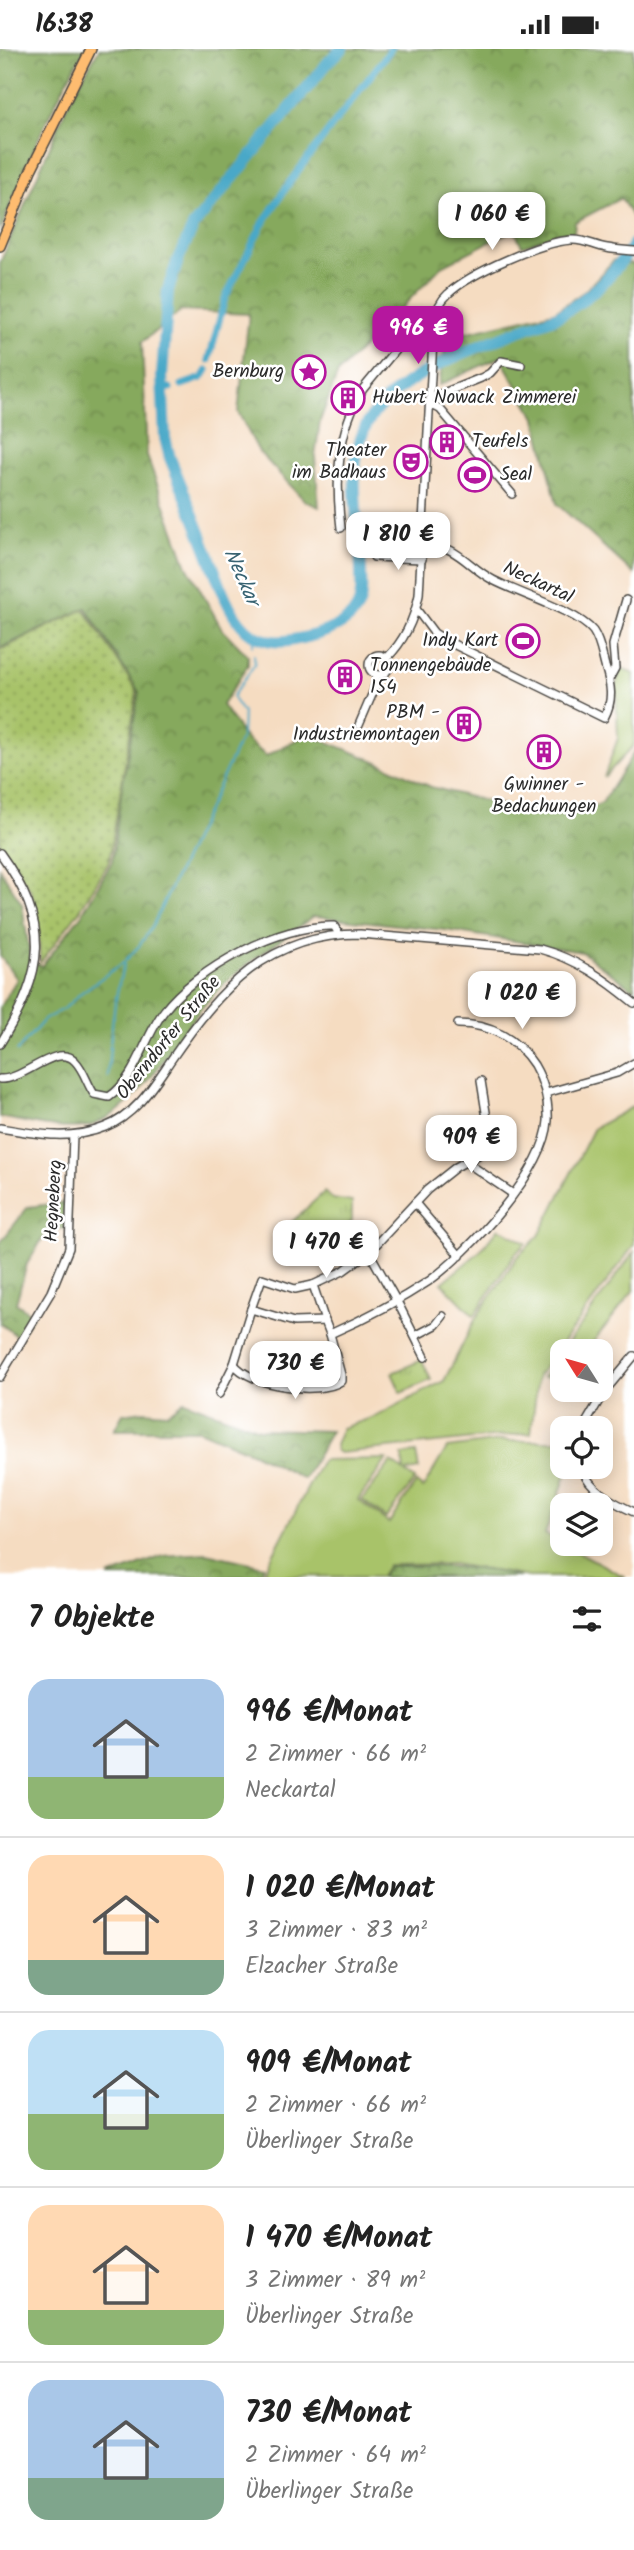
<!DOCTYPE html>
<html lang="de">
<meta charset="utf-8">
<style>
:root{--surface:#fff;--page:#f2f2f2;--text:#222;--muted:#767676;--line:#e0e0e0;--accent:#b5179e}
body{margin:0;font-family:Kalam,sans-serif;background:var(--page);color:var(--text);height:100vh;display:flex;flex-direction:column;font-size:26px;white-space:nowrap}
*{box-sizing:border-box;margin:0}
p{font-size:23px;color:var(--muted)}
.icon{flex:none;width:38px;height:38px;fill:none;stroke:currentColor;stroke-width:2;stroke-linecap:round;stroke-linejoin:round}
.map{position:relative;height:1528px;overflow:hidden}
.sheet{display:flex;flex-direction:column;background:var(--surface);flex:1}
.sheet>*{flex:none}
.needle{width:46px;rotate:307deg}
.fabs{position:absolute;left:550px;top:1290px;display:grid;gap:14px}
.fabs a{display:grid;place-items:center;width:63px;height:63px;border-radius:14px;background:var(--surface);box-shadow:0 4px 18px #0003;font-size:35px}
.price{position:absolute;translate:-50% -60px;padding:0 16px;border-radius:14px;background:#fff;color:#222;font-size:23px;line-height:46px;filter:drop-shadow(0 2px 4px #0008)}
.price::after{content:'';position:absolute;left:50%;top:42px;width:21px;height:16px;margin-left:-10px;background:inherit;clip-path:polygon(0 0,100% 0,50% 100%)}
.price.current{background:var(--accent);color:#fff}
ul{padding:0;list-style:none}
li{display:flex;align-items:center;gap:21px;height:175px;padding:0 28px}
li+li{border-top:2px solid var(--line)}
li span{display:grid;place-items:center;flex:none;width:196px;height:140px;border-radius:21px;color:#555}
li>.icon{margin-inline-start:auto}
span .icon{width:84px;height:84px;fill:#fffc;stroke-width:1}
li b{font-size:30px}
h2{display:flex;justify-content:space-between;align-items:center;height:84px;padding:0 28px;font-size:30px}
.status{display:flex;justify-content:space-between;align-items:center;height:49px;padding:0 35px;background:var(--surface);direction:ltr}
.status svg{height:19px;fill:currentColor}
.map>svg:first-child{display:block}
</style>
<div class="status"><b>16:38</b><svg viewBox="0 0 49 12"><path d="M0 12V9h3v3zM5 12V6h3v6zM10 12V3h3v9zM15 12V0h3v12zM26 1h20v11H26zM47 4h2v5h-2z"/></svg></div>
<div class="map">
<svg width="634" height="1528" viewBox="0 0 634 1528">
<defs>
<pattern id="forest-crowns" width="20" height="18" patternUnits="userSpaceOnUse" patternTransform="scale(1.75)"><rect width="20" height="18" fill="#86a95d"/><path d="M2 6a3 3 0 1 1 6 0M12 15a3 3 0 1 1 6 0" fill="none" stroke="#6e8a4d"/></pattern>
<pattern id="park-tufts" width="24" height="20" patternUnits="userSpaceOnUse" patternTransform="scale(1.75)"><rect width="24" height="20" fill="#a8c369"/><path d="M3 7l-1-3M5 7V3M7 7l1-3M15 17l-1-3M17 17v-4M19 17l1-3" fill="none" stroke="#899f57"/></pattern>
<pattern id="garden-dots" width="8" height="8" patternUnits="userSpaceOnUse" patternTransform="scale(1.75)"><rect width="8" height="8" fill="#a8c369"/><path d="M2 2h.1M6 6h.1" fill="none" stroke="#899f57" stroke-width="1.8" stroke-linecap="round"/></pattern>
</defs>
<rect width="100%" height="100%" fill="#fff"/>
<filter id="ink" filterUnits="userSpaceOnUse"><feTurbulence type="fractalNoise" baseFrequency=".0143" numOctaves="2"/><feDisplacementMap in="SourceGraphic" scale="14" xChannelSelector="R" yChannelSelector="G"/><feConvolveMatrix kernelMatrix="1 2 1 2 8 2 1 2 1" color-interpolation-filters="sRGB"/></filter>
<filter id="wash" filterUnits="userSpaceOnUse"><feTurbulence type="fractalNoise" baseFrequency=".00686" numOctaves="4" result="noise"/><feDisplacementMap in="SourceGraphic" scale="28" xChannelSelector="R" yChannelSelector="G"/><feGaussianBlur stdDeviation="1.57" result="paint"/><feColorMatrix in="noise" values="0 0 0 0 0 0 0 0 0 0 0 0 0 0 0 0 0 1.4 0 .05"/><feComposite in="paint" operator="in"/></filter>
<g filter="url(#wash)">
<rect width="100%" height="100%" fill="#f5dcc1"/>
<!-- grass -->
<g fill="#a8c369" stroke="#6a774a" stroke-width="2">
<polygon points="620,619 634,625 634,696 604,728 618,689 616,637"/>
<polygon points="634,1057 634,1196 538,1327 531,1384 340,1404 336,1402 335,1396 342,1379 377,1367 444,1332 476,1269 517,1208 539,1187 594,1079"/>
<polygon points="499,1179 526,1194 514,1206 474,1267 442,1234 479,1203"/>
<polygon points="634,1203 634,1241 586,1302 562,1302 562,1329 543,1328"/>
<polygon points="500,1392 562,1392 562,1418 569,1418 545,1485 625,1528 529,1528 453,1515 388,1516 380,1528 262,1527 322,1411 387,1410 358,1451 389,1474 416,1434 423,1439 447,1399"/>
<polygon points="416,1404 419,1420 405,1423 415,1431 386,1469 362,1451 391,1413 404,1422 402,1406"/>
</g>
<!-- forest -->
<g fill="url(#forest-crowns)" stroke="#586a44" stroke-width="2">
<path d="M0,0H85C50,58 24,120 0,183Z"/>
<path d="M99,0H634V171L621,149L575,173L574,183L557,184L522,197L514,180L442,217L338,324L320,372L315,408L319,458L305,452L259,403L238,363L249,265L181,262L142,293L147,407L187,517L222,580L248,607V616L222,656L246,690L266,707L307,685L378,713L431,738L513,759L561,766L579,764L602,754L634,703V941L582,903L445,881L314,867C277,894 237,919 206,954C172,992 145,1055 95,1075C72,1085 25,1073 0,1068V958L17,930L0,907V820L22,855L31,913L42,917L82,865L112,813L122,738L139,643L86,559L0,599V214L68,55Z"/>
<polygon points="614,211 634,215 634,525 557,455 536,369 500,308 439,336 447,288 554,263 585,242"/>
<polygon points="68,1153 68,1180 49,1179 27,1215 16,1254 33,1266 18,1288 0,1274 0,1194 28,1158"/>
<polygon points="184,1352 259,1380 331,1382 304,1430 253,1404 199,1381 114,1381 123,1365 143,1362 168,1364"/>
<polygon points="206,1504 264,1517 259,1528 108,1528 163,1507"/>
<path d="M388,1517C433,1517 476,1516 520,1528H382Z"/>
</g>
<!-- park -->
<g fill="url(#park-tufts)" stroke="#6a774a" stroke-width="2">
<polygon points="324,1143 333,1150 352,1153 352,1172 336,1188 318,1188 293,1199 279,1191 292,1173"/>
<polygon points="422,1311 431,1331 401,1344 392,1324"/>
</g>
<!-- garden -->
<polygon fill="url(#garden-dots)" stroke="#6a774a" stroke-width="2" points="84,560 137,642 109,813 80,861 40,914 38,870 31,842 0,796 0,601"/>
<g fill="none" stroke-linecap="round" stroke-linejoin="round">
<!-- stream -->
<g stroke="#49a8c8" stroke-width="2">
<polyline points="253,585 253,597"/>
<polyline points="17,1002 44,971 66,958 82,943 124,913 139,897 153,876 242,687 243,664 232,648 255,615 254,606"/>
<path d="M108,1028C110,990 113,952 124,915"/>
</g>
<!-- canal -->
<g stroke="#49a8c8" stroke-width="7">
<polyline points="209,311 225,249 262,176 291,131 391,0"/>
<polyline points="182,336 202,329 207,321"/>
<polyline points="162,341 170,339"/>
</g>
<!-- river -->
<path stroke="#49a8c8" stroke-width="12" d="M342,0L330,11L194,176L179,208L168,241L162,327L165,389L170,409C184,443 198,478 211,512C219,533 227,558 241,575C254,591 273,595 293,591C315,587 347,579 358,558C363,547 361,533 361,521C360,466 338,397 383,354C422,317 470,301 518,282C531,277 545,273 558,267C591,249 613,225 634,195"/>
</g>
</g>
<g filter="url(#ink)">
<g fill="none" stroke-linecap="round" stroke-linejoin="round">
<defs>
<g id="minor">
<polyline points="431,349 481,329 490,324 501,312 521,316"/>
<polyline points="430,355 440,360 512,445"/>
<path d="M341,479C335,430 337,383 363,340L421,270L435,265"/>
<polyline points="374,508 422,510"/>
<path d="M416,560L434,584L445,591L604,669C614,651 611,636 605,617C602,606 600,592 593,582C577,562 517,544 493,531C467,517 457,496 423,494"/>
<circle cx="379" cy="616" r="10"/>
<path d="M387,609C405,591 414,571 419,546L434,273C436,262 440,252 448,245C470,224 541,193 571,191C584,190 594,197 607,199C616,201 625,201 634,202"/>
<polyline points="609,630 615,619 613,596 626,551"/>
<polyline points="359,676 374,641 377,626"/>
<path d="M0,804C52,876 45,922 0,995"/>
<path d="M0,1030C23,1032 57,993 75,1012C84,1021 87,1035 94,1045L109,1048C137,1029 144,988 164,962C197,919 280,875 334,877L339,885"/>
<polyline points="546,1044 617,1024 634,1014"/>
<path d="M0,1079C36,1085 70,1092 105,1078C136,1066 153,1037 171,1011C220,939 268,885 360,885L540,900C577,910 605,930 634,954"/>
<polyline points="466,1113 513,1145"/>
<polyline points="415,1154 460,1207"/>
<polyline points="369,1203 400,1258 425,1308"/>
<polyline points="313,1236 343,1222 369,1203 427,1141 456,1118 478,1106 490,1088 481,1032"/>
<polyline points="251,1260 262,1229 295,1240 313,1236 325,1272"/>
<polyline points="415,1287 436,1276 443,1267"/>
<polyline points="234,1315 251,1260 294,1273 325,1272 330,1285"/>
<polyline points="0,1328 51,1243 69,1199 73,1086"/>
<path d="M219,1345L234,1315C250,1337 319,1347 341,1332V1326L330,1285C364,1270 397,1253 429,1232C468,1204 545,1122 548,1072C549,1051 544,1033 534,1016C517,989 489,975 458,975"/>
<polyline points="583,1379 604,1343 634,1307"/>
<path d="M581,1418C590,1441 612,1453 634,1463"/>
</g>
<polyline id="major" points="0,197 31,121 91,0"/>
</defs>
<!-- minor casing -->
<use href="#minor" stroke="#494642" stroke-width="10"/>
<!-- major casing -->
<use href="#major" stroke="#494642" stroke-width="12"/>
<!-- minor -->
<use href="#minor" stroke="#fff" stroke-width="7"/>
<!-- major -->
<use href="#major" stroke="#febc70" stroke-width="9"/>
</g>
</g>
<!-- icons -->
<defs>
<symbol id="sight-ring" viewBox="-11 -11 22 22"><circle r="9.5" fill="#fff" stroke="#b5179e" stroke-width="1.5"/><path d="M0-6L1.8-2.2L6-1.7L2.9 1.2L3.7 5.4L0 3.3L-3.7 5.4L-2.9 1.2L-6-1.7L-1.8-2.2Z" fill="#b5179e"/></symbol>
<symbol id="building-ring" viewBox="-11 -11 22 22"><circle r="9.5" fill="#fff" stroke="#b5179e" stroke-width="1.5"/><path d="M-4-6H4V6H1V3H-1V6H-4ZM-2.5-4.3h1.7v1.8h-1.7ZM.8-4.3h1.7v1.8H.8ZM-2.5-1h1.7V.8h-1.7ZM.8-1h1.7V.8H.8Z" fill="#b5179e"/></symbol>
<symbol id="theatre-ring" viewBox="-11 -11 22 22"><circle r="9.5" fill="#fff" stroke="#b5179e" stroke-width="1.5"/><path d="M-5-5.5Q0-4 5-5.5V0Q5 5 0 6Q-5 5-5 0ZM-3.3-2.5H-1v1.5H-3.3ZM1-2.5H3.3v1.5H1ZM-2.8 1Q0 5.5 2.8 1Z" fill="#b5179e"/></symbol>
<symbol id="stadium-ring" viewBox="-11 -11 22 22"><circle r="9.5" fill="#fff" stroke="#b5179e" stroke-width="1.5"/><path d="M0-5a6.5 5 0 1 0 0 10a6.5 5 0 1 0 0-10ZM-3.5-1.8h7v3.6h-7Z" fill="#b5179e"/></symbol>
</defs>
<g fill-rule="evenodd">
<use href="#sight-ring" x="290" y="304" width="38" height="38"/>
<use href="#building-ring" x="329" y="330" width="38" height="38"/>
<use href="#building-ring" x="428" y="374" width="38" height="38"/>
<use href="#theatre-ring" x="392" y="394" width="38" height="38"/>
<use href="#stadium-ring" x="456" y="407" width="38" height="38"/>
<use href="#stadium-ring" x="504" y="573" width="38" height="38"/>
<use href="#building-ring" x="326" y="609" width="38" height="38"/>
<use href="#building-ring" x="445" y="656" width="38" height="38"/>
<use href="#building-ring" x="525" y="684" width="38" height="38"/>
</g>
<g text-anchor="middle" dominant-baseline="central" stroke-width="5" stroke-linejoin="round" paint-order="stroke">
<!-- poi labels -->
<g font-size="19" fill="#2b2b2b" stroke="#fff" text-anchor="end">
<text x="284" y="323">Bernburg</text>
<text x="372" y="349" text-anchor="start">Hubert Nowack Zimmerei</text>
<text x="472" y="393" text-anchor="start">Teufels</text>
<text x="386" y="402">Theater<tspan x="386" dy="22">im Badhaus</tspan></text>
<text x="500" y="426" text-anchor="start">Seal</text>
<text x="498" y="592">Indy Kart</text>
<text x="370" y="617" text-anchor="start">Tonnengebäude<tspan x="370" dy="22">154</tspan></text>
<text x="440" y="664">PBM -<tspan x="440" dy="22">Industriemontagen</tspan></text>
<text x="544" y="736" text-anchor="middle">Gwinner -<tspan x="544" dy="22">Bedachungen</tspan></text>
</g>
<!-- street labels -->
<g font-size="19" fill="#2b2b2b" stroke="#fff">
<text transform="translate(538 534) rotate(25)">Neckartal</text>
<text transform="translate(169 989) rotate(-51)">Oberndorfer Straße</text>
<text transform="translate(54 1152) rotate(-87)">Hegneberg</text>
</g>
<!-- water labels -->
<g font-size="21" font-style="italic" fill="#386372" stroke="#fff">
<text transform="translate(241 528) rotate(66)">Neckar</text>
</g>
</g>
</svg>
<div class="fabs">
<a><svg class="needle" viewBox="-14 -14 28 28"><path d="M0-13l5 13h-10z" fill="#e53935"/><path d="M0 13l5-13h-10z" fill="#767676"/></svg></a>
<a><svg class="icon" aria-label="locate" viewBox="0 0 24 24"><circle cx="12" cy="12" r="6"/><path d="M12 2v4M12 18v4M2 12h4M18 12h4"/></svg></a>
<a><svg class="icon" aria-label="layers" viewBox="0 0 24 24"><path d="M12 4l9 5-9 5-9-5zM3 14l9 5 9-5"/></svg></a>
</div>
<b class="price" style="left:492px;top:203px">1 060 €</b>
<b class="price current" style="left:418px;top:317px">996 €</b>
<b class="price" style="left:398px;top:523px">1 810 €</b>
<b class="price" style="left:522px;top:982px">1 020 €</b>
<b class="price" style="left:471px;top:1126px">909 €</b>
<b class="price" style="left:326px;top:1231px">1 470 €</b>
<b class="price" style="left:295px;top:1352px">730 €</b>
</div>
<section class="sheet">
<h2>7 Objekte<svg class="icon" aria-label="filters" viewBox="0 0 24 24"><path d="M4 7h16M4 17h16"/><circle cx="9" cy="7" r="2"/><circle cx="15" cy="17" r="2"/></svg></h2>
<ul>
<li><span style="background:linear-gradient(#a9c7e8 70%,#8fb573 0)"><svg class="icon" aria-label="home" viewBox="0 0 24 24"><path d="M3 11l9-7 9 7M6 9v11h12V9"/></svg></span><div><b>996 €/Monat</b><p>2 Zimmer · 66 m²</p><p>Neckartal</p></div></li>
<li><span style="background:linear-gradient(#ffd9b3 75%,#7fa58c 0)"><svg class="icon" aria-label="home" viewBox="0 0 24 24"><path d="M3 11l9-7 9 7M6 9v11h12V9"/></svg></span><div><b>1 020 €/Monat</b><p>3 Zimmer · 83 m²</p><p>Elzacher Straße</p></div></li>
<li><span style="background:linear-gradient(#bfe0f5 60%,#8fb573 0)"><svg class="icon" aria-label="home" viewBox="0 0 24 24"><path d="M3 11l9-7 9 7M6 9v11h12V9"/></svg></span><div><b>909 €/Monat</b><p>2 Zimmer · 66 m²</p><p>Überlinger Straße</p></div></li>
<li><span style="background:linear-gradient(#ffd9b3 75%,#8fb573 0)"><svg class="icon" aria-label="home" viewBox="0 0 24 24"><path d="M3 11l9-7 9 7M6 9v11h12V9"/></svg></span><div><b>1 470 €/Monat</b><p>3 Zimmer · 89 m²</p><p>Überlinger Straße</p></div></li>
<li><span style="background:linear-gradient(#a9c7e8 70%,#7fa58c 0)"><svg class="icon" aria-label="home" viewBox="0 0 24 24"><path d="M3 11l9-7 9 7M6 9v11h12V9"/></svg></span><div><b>730 €/Monat</b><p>2 Zimmer · 64 m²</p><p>Überlinger Straße</p></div></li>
</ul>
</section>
